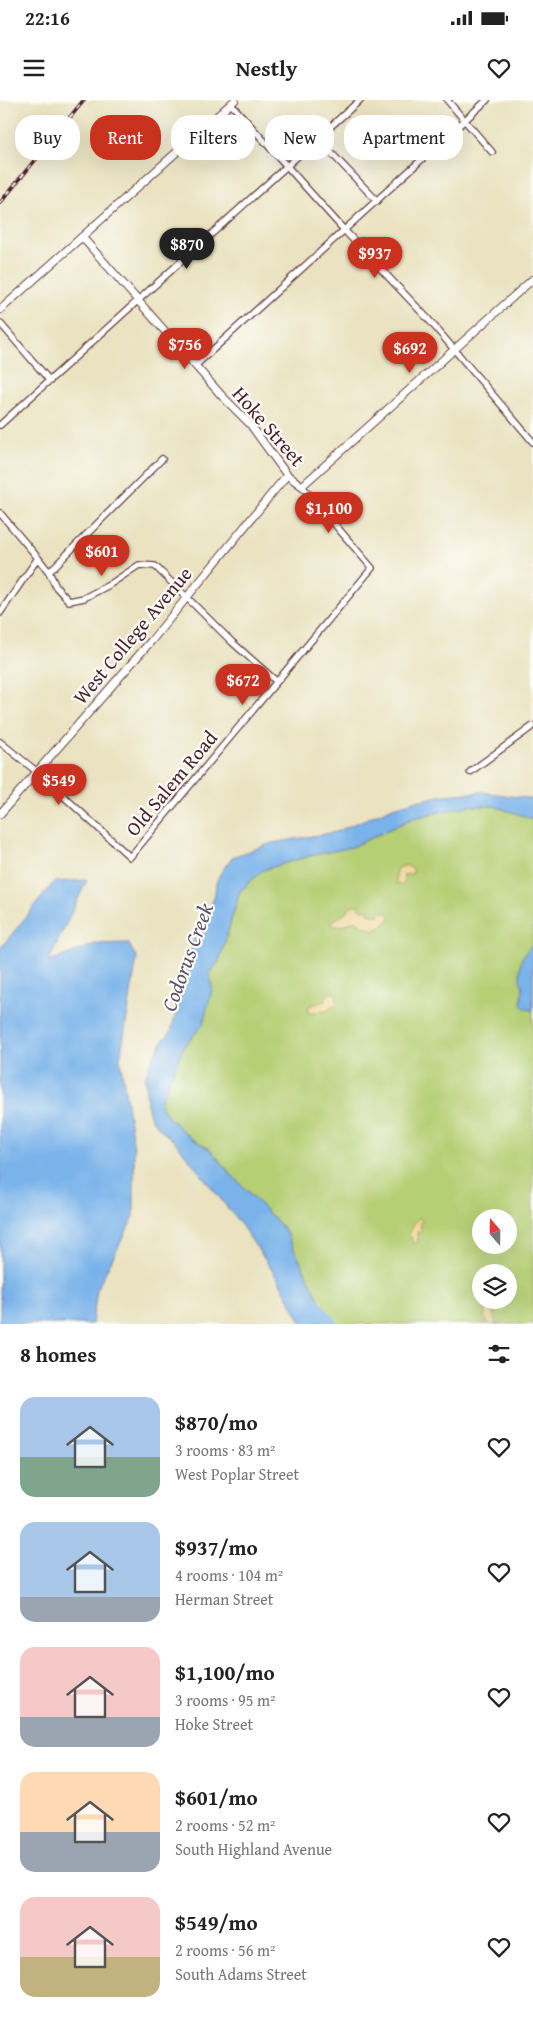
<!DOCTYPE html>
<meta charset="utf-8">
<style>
:root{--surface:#fff;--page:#f2f2f2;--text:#222;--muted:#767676;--accent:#c8321e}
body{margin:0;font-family:"Gentium Book Plus",serif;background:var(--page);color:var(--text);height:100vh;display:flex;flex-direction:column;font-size:19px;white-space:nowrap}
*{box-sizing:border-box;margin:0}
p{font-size:16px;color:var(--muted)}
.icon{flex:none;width:28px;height:28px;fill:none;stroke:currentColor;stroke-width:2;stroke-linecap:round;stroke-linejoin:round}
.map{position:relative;height:1224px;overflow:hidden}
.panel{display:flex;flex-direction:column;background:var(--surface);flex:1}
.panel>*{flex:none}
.banner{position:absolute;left:15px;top:15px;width:504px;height:45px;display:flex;gap:10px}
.needle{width:32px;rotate:340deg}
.controls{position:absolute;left:472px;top:1109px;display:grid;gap:10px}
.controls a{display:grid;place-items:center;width:45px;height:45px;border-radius:50%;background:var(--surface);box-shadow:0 5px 20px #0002;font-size:25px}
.price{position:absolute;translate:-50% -42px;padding:0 11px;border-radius:18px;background:var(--accent);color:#fff;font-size:16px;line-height:32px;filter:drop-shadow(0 1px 2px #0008)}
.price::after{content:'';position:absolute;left:50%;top:30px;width:15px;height:11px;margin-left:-8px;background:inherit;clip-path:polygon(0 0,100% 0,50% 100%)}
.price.selected{background:#222;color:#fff}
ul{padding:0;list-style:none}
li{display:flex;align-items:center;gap:15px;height:125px;padding:0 20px}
li span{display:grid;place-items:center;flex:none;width:140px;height:100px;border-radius:15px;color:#555}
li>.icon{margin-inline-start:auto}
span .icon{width:60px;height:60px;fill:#fffc;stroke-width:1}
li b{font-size:21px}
h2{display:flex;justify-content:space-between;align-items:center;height:60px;padding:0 20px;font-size:21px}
.pill{padding:0 18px;border-radius:20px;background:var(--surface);box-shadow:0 5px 20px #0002;font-size:18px;line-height:45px}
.pill.selected{background:var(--accent);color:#fff}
.status{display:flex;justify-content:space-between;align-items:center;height:35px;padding:0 25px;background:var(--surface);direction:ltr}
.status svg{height:14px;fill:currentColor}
header{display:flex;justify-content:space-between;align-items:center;height:65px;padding:0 20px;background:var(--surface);font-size:22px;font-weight:600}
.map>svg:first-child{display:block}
</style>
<div class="status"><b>22:16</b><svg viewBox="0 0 49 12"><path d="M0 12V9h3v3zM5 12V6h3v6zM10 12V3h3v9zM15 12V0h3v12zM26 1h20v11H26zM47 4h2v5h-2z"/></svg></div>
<header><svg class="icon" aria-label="menu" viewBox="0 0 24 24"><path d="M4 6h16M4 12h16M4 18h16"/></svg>Nestly<svg class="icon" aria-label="heart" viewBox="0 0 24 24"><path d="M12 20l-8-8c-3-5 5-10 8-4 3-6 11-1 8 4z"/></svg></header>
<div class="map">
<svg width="533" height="1224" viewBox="0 0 533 1224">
<rect width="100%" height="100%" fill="#fdfcf7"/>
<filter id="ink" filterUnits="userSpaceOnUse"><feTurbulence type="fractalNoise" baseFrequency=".02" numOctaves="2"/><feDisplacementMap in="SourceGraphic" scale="10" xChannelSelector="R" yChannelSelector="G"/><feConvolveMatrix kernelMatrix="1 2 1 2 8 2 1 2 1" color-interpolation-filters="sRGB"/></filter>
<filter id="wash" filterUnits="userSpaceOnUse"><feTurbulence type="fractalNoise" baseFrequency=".0096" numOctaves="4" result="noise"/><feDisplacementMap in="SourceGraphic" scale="20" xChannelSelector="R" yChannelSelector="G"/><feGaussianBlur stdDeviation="1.12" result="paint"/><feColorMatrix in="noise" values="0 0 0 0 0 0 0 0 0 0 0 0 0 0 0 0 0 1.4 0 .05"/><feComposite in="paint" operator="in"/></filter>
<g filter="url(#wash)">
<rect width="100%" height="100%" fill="#eae2c0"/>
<!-- green -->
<path fill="#b5cf75" stroke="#807750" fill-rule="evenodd" d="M467,706H494L533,719V1224H326L317,1195L284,1129L228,1071L210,1049L192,1039L169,1018L160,1005L161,1000L184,946L192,939L212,889L210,873L219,861L240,791L263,770L309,756L352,747L413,718ZM481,1118H509V1145H481ZM481,1172H509V1200H481Z"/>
<!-- sand -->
<g fill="#eeda9e" stroke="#9c7c64">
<polygon points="402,766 408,766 414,770 412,774 403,775 405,781 402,786 396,783 396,769"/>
<path d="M354,805H358L362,810L367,809L369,813L378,816L385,811L391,817L381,827L374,830L362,825L356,820L342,826H334L331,822C335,818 342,817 345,813C349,809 348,807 354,805Z"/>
<polygon points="330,893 336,893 337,902 327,911 308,912 309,906 325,901 327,896"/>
<polygon points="419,1118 422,1120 420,1126 422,1130 417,1132 418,1142 414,1144 409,1134 414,1123"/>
<polygon points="492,1202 492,1210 497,1224 489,1224 484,1217 488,1203"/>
</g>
<!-- water -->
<g fill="#79b3ea" stroke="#62698a">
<polygon points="482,692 533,699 533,719 494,706 467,706 413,718 352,747 309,756 263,770 240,791 219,861 210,873 212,889 203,925 184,946 161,1000 160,1005 169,1018 192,1039 210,1049 228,1071 284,1129 317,1195 326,1224 302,1224 278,1179 242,1126 177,1044 162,1031 151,1019 147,1004 145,977 153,957 164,939 171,932 194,839 201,820 212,803 215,794 216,783 220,774 232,757 272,743 336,732 393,707 415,701 445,695"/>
<polygon points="87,780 48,862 95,844 128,843 137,858 120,959 134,1049 134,1116 97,1189 92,1224 0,1224 0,849 54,782"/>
<polygon points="533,843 533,911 523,907 521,904 523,887 520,880 520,867 522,858"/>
</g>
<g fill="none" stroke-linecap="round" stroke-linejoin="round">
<!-- river -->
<polyline stroke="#79b3ea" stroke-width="11" points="313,1200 332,1224"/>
</g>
</g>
<g filter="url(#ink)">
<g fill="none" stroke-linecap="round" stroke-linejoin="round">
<defs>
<g id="minor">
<polyline points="447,0 492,52"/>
<polyline points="231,4 345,131 429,220 533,342"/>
<polyline points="318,39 377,101"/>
<polyline points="0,223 50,281"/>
<polyline points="196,265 487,0"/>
<polyline points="0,325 360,0"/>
<polyline points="0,413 38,458 49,472 56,487 69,501 84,498 109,485 139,465 155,466 232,542 276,581"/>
<polyline points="49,472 162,359"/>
<polyline points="0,513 38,458"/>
<polyline points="0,642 36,671 130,757 372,468 302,386"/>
<polyline points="470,672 533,626"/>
</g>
<g id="tertiary">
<polyline points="82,137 222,296 250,324 287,375 302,386 533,179"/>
<polyline points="0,210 235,0"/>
<polyline points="0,714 152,540 287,375"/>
</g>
</defs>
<!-- minor casing -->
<use href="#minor" stroke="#623c41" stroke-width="8"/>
<!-- tertiary casing -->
<use href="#tertiary" stroke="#623c41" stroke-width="9"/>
<!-- minor -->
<use href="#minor" stroke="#fff" stroke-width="5.5"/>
<!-- tertiary -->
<use href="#tertiary" stroke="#fff" stroke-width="7"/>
<defs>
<polyline id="rail" points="0,103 84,0"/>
</defs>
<!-- rail casing -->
<use href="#rail" stroke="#4a1f2b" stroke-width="4"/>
<!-- rail -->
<use href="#rail" stroke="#fdfcf7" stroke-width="2" stroke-dasharray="5.5" stroke-linecap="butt"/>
</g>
</g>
<g text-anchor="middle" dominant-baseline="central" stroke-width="4.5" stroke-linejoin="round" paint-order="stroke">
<!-- street labels -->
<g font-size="20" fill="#4a1f2b" stroke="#fdfcf7">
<text transform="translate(269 326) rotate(49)">Hoke Street</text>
<text transform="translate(132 535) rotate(-50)">West College Avenue</text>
<text transform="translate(171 683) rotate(-50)">Old Salem Road</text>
</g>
<!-- water labels -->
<g font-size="21" font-style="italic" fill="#5a536e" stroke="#fdfcf7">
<text transform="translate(187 857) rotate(-70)">Codorus Creek</text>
</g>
</g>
</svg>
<div class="controls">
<a><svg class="needle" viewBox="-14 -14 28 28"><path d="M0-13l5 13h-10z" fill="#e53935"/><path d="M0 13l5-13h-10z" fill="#767676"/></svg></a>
<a><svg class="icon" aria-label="layers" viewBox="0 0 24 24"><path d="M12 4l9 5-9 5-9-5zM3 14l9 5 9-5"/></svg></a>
</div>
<b class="price selected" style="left:187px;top:170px">$870</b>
<b class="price" style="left:375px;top:179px">$937</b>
<b class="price" style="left:185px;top:270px">$756</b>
<b class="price" style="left:410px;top:274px">$692</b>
<b class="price" style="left:329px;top:434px">$1,100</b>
<b class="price" style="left:102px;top:477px">$601</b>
<b class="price" style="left:243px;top:606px">$672</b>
<b class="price" style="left:59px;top:706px">$549</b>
<div class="banner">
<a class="pill">Buy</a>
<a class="pill selected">Rent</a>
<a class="pill">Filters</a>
<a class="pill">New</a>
<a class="pill">Apartment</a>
</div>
</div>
<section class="panel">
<h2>8 homes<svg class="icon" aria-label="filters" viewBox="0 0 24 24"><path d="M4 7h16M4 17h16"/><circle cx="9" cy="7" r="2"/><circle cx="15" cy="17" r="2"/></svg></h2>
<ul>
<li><span style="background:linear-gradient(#a9c7e8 60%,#7fa58c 0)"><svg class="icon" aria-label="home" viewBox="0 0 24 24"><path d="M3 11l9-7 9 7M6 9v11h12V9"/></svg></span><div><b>$870/mo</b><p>3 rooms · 83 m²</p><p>West Poplar Street</p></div><svg class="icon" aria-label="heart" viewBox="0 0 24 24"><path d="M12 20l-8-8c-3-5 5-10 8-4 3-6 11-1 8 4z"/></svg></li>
<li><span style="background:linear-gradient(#a9c7e8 75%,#9aa5b1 0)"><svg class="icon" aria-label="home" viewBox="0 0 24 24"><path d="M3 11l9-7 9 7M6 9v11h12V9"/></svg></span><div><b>$937/mo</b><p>4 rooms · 104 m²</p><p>Herman Street</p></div><svg class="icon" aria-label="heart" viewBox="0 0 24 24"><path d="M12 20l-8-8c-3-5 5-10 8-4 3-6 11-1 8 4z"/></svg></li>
<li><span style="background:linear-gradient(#f6c9c9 70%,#9aa5b1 0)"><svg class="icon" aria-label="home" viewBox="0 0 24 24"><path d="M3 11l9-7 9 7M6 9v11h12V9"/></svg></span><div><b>$1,100/mo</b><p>3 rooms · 95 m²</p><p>Hoke Street</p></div><svg class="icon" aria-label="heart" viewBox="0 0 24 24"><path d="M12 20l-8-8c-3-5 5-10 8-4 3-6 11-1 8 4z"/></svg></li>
<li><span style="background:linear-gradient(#ffd9b3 60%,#9aa5b1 0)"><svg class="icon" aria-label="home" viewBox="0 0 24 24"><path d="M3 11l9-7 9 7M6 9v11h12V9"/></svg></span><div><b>$601/mo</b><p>2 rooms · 52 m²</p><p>South Highland Avenue</p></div><svg class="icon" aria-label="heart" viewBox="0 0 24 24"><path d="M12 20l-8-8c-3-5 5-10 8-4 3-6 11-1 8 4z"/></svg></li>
<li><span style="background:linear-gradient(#f6c9c9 60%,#c2b280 0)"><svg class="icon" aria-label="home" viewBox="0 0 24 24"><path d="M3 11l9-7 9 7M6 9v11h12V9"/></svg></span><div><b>$549/mo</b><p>2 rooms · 56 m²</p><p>South Adams Street</p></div><svg class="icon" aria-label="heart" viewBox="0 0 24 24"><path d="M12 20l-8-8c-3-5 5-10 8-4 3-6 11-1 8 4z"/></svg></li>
</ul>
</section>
